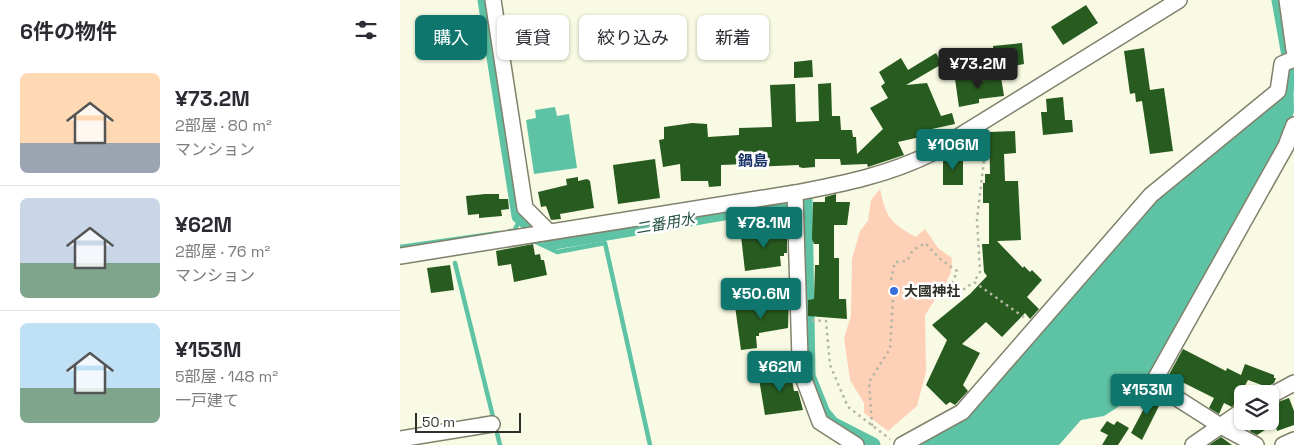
<!DOCTYPE html>
<html lang="ja">
<meta charset="utf-8">
<style>
:root{--surface:#fff;--page:#f2f2f3;--text:#2b2b33;--muted:#7c7c81;--line:#e1e1e2;--accent:#0f766e}
body{margin:0;font-family:"Space Grotesk","Noto Sans JP",sans-serif;background:var(--page);color:var(--text);height:100vh;display:flex;flex-direction:column;font-size:19px;white-space:nowrap}
*{box-sizing:border-box;margin:0}
p{font-size:16px;color:var(--muted)}
.icon{flex:none;width:28px;height:28px;fill:none;stroke:currentColor;stroke-width:2;stroke-linecap:round;stroke-linejoin:round}
.map{position:relative;flex:1;overflow:hidden}
.side{display:flex;flex-direction:column;background:var(--surface);width:400px}
.side>*{flex:none}
.banner{position:absolute;left:15px;top:15px;width:475px;height:45px;display:flex;gap:10px}
.tools{position:absolute;left:834px;top:385px;display:grid;gap:10px}
.tools a{display:grid;place-items:center;width:45px;height:45px;border-radius:8px;background:var(--surface);box-shadow:0 1px 4px #0004;font-size:25px}
.scale{position:absolute;left:15px;bottom:12px;width:106px;box-sizing:border-box;padding-left:5px;border:2px solid #2f3027;border-top:0;font-size:14px;line-height:18px;white-space:nowrap;color:#2f3027;-webkit-text-stroke:4px #fff;paint-order:stroke}
.price{position:absolute;translate:-50% -42px;padding:0 11px;border-radius:5px;background:var(--accent);color:#fff;font-size:16px;line-height:32px;filter:drop-shadow(0 1px 2px #0008)}
.price::after{content:'';position:absolute;left:50%;top:30px;width:15px;height:11px;margin-left:-8px;background:inherit;clip-path:polygon(0 0,100% 0,50% 100%)}
.price.selected{background:#222;color:#fff}
ul{padding:0;list-style:none}
li{display:flex;align-items:center;gap:15px;height:125px;padding:0 20px}
li+li{border-top:1px solid var(--line)}
li span{display:grid;place-items:center;flex:none;width:140px;height:100px;border-radius:8px;color:#555}
li>.icon{margin-inline-start:auto}
span .icon{width:60px;height:60px;fill:#fffc;stroke-width:1}
li b{font-size:21px}
h2{display:flex;justify-content:space-between;align-items:center;height:60px;padding:0 20px;font-size:21px}
.pill{padding:0 18px;border-radius:8px;background:var(--surface);box-shadow:0 1px 4px #0004;font-size:18px;line-height:45px}
.pill.selected{background:var(--accent);color:#fff}
main{display:flex;flex:1;min-height:0}
.map>svg:first-child{display:block}
</style>
<main>
<section class="side">
<h2>6件の物件<svg class="icon" aria-label="filters" viewBox="0 0 24 24"><path d="M4 7h16M4 17h16"/><circle cx="9" cy="7" r="2"/><circle cx="15" cy="17" r="2"/></svg></h2>
<ul>
<li><span style="background:linear-gradient(#ffd9b3 70%,#9aa5b1 0)"><svg class="icon" aria-label="home" viewBox="0 0 24 24"><path d="M3 11l9-7 9 7M6 9v11h12V9"/></svg></span><div><b>¥73.2M</b><p>2部屋 · 80 m²</p><p>マンション</p></div></li>
<li><span style="background:linear-gradient(#c9d6e8 65%,#7fa58c 0)"><svg class="icon" aria-label="home" viewBox="0 0 24 24"><path d="M3 11l9-7 9 7M6 9v11h12V9"/></svg></span><div><b>¥62M</b><p>2部屋 · 76 m²</p><p>マンション</p></div></li>
<li><span style="background:linear-gradient(#bfe0f5 65%,#7fa58c 0)"><svg class="icon" aria-label="home" viewBox="0 0 24 24"><path d="M3 11l9-7 9 7M6 9v11h12V9"/></svg></span><div><b>¥153M</b><p>5部屋 · 148 m²</p><p>一戸建て</p></div></li>
</ul>
</section>
<div class="map">
<svg width="894" height="445" viewBox="0 0 894 445">
<rect width="100%" height="100%" fill="#f8fae3"/>
<!-- green -->
<path fill="#fed0b7" d="M480,189C486,217 490,223 516,237L525,229L538,248L552,258L551,272L546,283L525,315L526,372L517,406L488,431L464,413V403L450,380L444,338L451,316L452,259L460,231L468,221L471,200Z"/>
<!-- water -->
<g fill="#5ec3a4">
<polygon points="893,65 894,112 882,144 750,378 745,376 718,407 704,416 681,420 659,445 514,445 570,412 752,202 883,93 887,69"/>
<polygon points="155,107 157,116 169,114 177,168 134,174 126,120 136,118 135,110"/>
</g>
<g fill="none" stroke-linecap="round" stroke-linejoin="round">
<!-- stream -->
<g stroke="#5ec3a4" stroke-width="4.5">
<polyline points="110,231 114,231 121,218"/>
<polyline points="134,241 157,252 205,243 250,445"/>
<polyline points="0,247 99,233"/>
<polyline points="55,263 100,445"/>
</g>
<!-- canal -->
<g stroke="#5ec3a4" stroke-width="15">
<polyline points="85,0 119,216 125,221"/>
<polyline points="879,0 894,84"/>
<polyline points="149,238 154,242 405,199 408,376 423,413 432,424 473,445"/>
</g>
</g>
<!-- building -->
<g fill="#285b20">
<polygon points="686,5 698,23 663,45 651,27"/>
<polygon points="622,43 624,64 595,69 593,46"/>
<polygon points="744,48 750,90 764,88 773,151 750,154 742,101 736,102 735,93 730,94 724,51"/>
<polygon points="536,53 542,64 506,85 527,83 541,116 552,113 555,124 532,129 533,134 498,142 504,155 468,167 467,164 441,165 440,159 415,159 415,167 403,168 399,167 399,165 347,167 347,164 321,165 321,186 309,187 308,181 281,181 280,164 263,167 259,140 264,139 264,127 292,123 307,124 308,137 339,135 339,128 372,127 370,85 395,84 396,122 419,121 418,84 431,83 432,116 440,116 441,130 452,130 453,137 456,137 457,154 483,129 470,108 488,98 481,86 485,83 479,72 501,58 508,70"/>
<polygon points="412,60 413,77 394,78 394,62"/>
<polygon points="575,77 575,82 601,77 604,96 579,99 579,103 559,107 555,79"/>
<polygon points="663,97 665,120 672,120 673,132 643,135 641,112 647,112 646,99"/>
<polygon points="615,131 616,153 604,154 605,181 618,181 621,240 597,241 623,268 624,266 630,272 632,270 642,280 627,297 639,309 630,319 625,313 602,337 586,322 562,344 580,353 563,385 568,391 555,405 550,402 546,405 526,385 547,340 532,325 570,294 587,276 584,272 582,244 589,244 589,203 583,203 583,183 585,183 585,174 590,174 589,132"/>
<polygon points="546,157 563,157 563,185 543,185 543,159 546,159"/>
<polygon points="255,159 260,198 218,204 213,165"/>
<polygon points="178,177 178,181 187,179 190,181 194,208 160,214 161,219 151,220 146,206 141,207 138,192 167,185 166,179"/>
<polygon points="85,194 99,194 99,199 108,199 109,209 101,210 102,216 79,218 79,214 68,215 66,196"/>
<polygon points="436,194 436,202 450,202 447,225 434,225 434,258 439,258 439,299 446,299 447,319 408,316 408,300 414,299 415,265 419,265 419,244 414,244 412,239 413,202 425,202 425,197"/>
<polygon points="361,229 384,229 384,232 387,232 387,253 384,253 384,256 380,256 381,266 345,271 341,236 361,234"/>
<polygon points="133,244 135,255 140,254 141,260 144,260 147,275 114,282 111,264 98,266 96,251"/>
<polygon points="50,265 54,290 31,293 27,268"/>
<polygon points="389,296 388,328 359,333 359,336 356,336 357,348 341,350 335,306"/>
<polygon points="783,349 826,371 827,368 841,375 845,364 874,375 874,378 876,378 874,383 867,387 848,380 835,404 832,407 824,403 819,414 809,408 814,398 776,379 772,384 766,380"/>
<polygon points="386,364 388,374 391,374 394,391 398,391 403,410 365,415 359,379 376,377 374,366"/>
<polygon points="752,393 764,401 762,405 760,404 742,440 731,433"/>
<polygon points="889,398 894,411 894,425 877,431 875,424 857,435 851,432 844,421 870,421 870,405"/>
<polygon points="707,421 714,425 717,421 729,428 718,445 702,445 708,435 700,431"/>
<polygon points="821,437 832,445 809,445"/>
</g>
<g fill="none" stroke-linecap="round" stroke-linejoin="round">
<defs>
<g id="minor">
<polyline points="93,0 125,208 148,231"/>
<polyline points="887,0 894,50"/>
<polyline points="395,193 400,359 403,377 420,422 456,445"/>
<path d="M0,256L395,193C442,184 488,175 532,153L779,0"/>
<polyline points="870,396 894,383"/>
<polyline points="0,439 92,424"/>
<polyline points="502,445 562,412 751,195 878,91 882,64 894,59"/>
<polyline points="793,445 842,411"/>
<polyline points="856,445 819,425 753,383 886,146 894,125"/>
<polyline points="883,445 894,440"/>
</g>
</defs>
<!-- minor casing -->
<use href="#minor" stroke="#80816c" stroke-width="18"/>
<!-- path -->
<g stroke="#b4b6a4" stroke-width="2.5" stroke-dasharray="2.5 4" stroke-linecap="butt">
<polyline points="587,135 577,219 580,272 574,282 625,318"/>
<polyline points="491,280 495,262 507,261 513,250 525,243 539,258 557,271 550,290 556,295 574,282"/>
<polyline points="412,320 426,321 430,365 448,407 490,439"/>
<polyline points="472,426 469,382 490,349 493,298"/>
</g>
<!-- minor -->
<use href="#minor" stroke="#fff" stroke-width="15"/>
</g>
<!-- markers -->
<circle fill="#376edd" stroke="#fff" stroke-width="2" cx="494" cy="291" r="5"/>
<g text-anchor="middle" dominant-baseline="central" stroke-width="5" stroke-linejoin="round" paint-order="stroke">
<!-- poi labels -->
<g font-size="14" font-weight="bold" fill="#2f3027" stroke="#fff" text-anchor="start">
<text x="504" y="291">大國神社</text>
</g>
<!-- neighbourhood labels -->
<g font-size="15" font-weight="bold" fill="#173167" stroke="#fff">
<text x="353" y="160">鍋島</text>
</g>
<!-- water labels -->
<g font-size="15" font-style="italic" fill="#234f42" stroke="#fff">
<text transform="translate(265 223) rotate(-10)">二番用水</text>
</g>
</g>
</svg>
<div class="tools">
<a><svg class="icon" aria-label="layers" viewBox="0 0 24 24"><path d="M12 4l9 5-9 5-9-5zM3 14l9 5 9-5"/></svg></a>
</div>
<div class="scale">50 m</div>
<b class="price selected" style="left:578px;top:90px">¥73.2M</b>
<b class="price" style="left:553px;top:171px">¥106M</b>
<b class="price" style="left:364px;top:249px">¥78.1M</b>
<b class="price" style="left:361px;top:320px">¥50.6M</b>
<b class="price" style="left:380px;top:393px">¥62M</b>
<b class="price" style="left:747px;top:416px">¥153M</b>
<div class="banner">
<a class="pill selected">購入</a>
<a class="pill">賃貸</a>
<a class="pill">絞り込み</a>
<a class="pill">新着</a>
</div>
</div>
</main>
